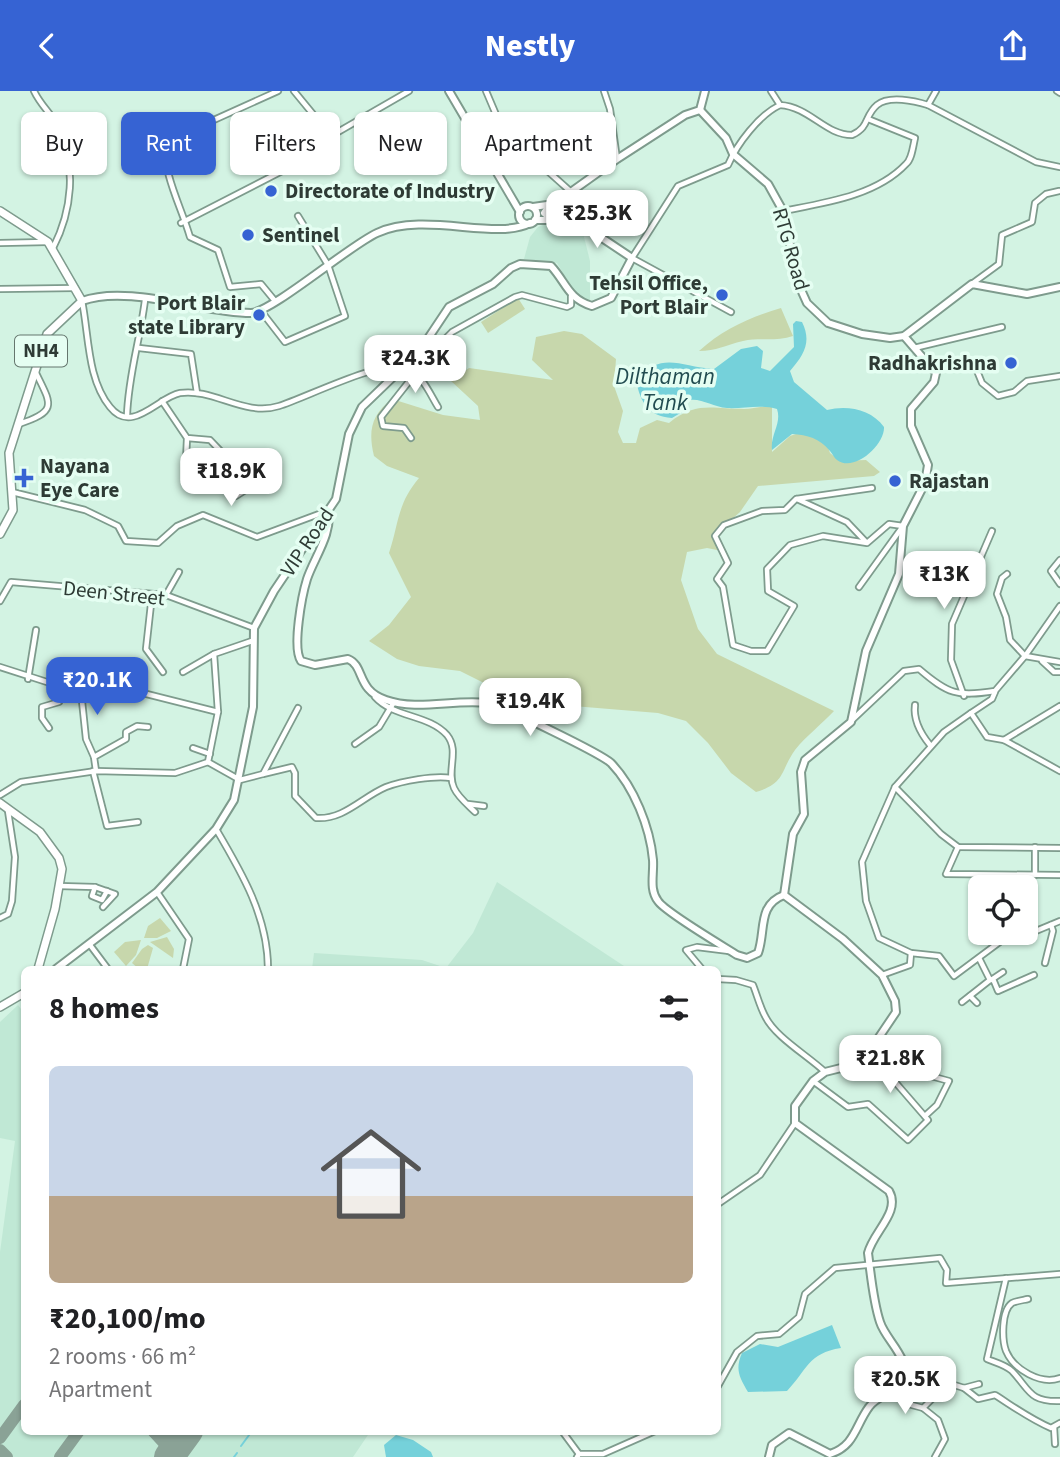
<!DOCTYPE html>
<meta charset="utf-8">
<style>
:root{--surface:#fff;--page:#f6f6f6;--text:#202124;--muted:#757577;--accent:#3663d3}
body{margin:0;font-family:"Source Sans 3",sans-serif;background:var(--page);color:var(--text);height:100vh;display:flex;flex-direction:column;font-size:26px;white-space:nowrap}
*{box-sizing:border-box;margin:0}
p{font-size:23px;color:var(--muted)}
.icon{flex:none;width:38px;height:38px;fill:none;stroke:currentColor;stroke-width:2;stroke-linecap:round;stroke-linejoin:round}
.map{position:relative;flex:1;overflow:hidden}
.drawer{position:absolute;left:21px;top:875px;width:700px;height:469px;display:flex;flex-direction:column;background:var(--surface);border-radius:10px;box-shadow:0 2px 5px #0004}
.drawer>*{flex:none}
.top-card{position:absolute;left:21px;top:21px;width:700px;height:63px;display:flex;gap:14px}
.controls{position:absolute;left:968px;top:784px;display:grid;gap:14px}
.controls a{display:grid;place-items:center;width:70px;height:70px;border-radius:10px;background:var(--surface);box-shadow:0 2px 5px #0004;font-size:35px}
.price{position:absolute;translate:-50% -60px;padding:0 16px;border-radius:14px;background:#fff;color:#222;font-size:23px;line-height:46px;filter:drop-shadow(0 2px 4px #0008)}
.price::after{content:'';position:absolute;left:50%;top:42px;width:21px;height:16px;margin-left:-10px;background:inherit;clip-path:polygon(0 0,100% 0,50% 100%)}
.price.current{background:var(--accent);color:#fff}
ul{padding:0;list-style:none}
li{display:grid;align-content:center;gap:14px;height:371px;padding:0 28px}
li span{display:grid;place-items:center;height:217px;border-radius:10px;color:#555}
li>.icon{margin-inline-start:auto}
span .icon{width:126px;height:126px;fill:#fffc;stroke-width:1}
li b{font-size:30px}
h2{display:flex;justify-content:space-between;align-items:center;height:84px;padding:0 28px;font-size:30px}
.pill{padding:0 24px;border-radius:10px;background:var(--surface);box-shadow:0 2px 5px #0004;font-size:24px;line-height:63px}
.pill.current{background:var(--accent);color:#fff}
header{display:flex;justify-content:space-between;align-items:center;height:91px;padding:0 28px;background:var(--accent);color:#fff;font-size:32px;font-weight:800}
.map>svg:first-child{display:block}
</style>
<header><svg class="icon" aria-label="back" viewBox="0 0 24 24"><path d="M15 5l-7 7 7 7"/></svg>Nestly<svg class="icon" aria-label="share" viewBox="0 0 24 24"><path d="M12 15V3M7 8l5-5 5 5M5 13v7h14v-7"/></svg></header>
<div class="map">
<svg width="1060" height="1366" viewBox="0 0 1060 1366">
<rect width="100%" height="100%" fill="#d3f3e3"/>
<!-- built -->
<g fill="#c0e8d5">
<polygon points="549,131 573,132 587,140 584,146 590,170 590,210 575,203 557,172 524,168 530,146 538,136"/>
<polygon points="497,791 624,875 621,878 312,878 314,862 422,869 446,877 473,842"/>
<polygon points="18,914 24,922 24,1340 370,1341 353,1366 0,1366 0,1161 15,1050 0,1047 0,931"/>
</g>
<!-- green -->
<g fill="#c7d7ac">
<polygon points="518,207 525,218 488,242 481,231"/>
<path d="M781,217L793,245C776,251 759,246 743,250C726,254 716,260 699,260C723,238 750,226 781,217Z"/>
<path d="M564,240L582,243L616,268L614,295L623,320L618,341L623,352H636L640,337L657,329L669,332C696,310 712,318 744,318C753,318 762,315 772,315V361L790,345L802,341L826,350L830,362L840,370L866,369L880,381L874,385L758,395L740,421L714,444L722,460L707,457L687,461L681,489L698,538L717,563L834,620C822,633 806,645 795,659C780,680 786,692 756,701L731,682L708,652L686,630L658,622L573,615L484,592L460,580L419,575L397,568L369,550L389,534L411,506L389,462C399,432 397,413 419,387L387,375L374,365C368,340 371,324 392,308L443,324L480,329L478,315L451,290L469,277L553,289L532,269L536,246Z"/>
<polygon points="160,827 171,840 157,847 144,847 148,835"/>
<polygon points="167,846 174,858 173,867 150,851"/>
<polygon points="141,849 136,864 126,875 114,861 125,851"/>
<polygon points="148,854 153,857 147,878 139,878 132,872 142,858"/>
</g>
<!-- water -->
<g fill="#75d1da">
<path d="M796,230L802,231C812,251 804,264 790,280L794,291L827,319C847,314 871,318 884,336C885,354 854,382 837,369C834,367 833,363 830,360C819,347 808,344 792,343L772,359C770,344 782,332 777,318C760,313 743,318 727,317C713,316 702,307 689,309L682,321L672,327C648,325 641,312 636,290C662,259 679,276 714,278L741,258L757,255L763,260L761,277L770,280L794,256L793,233Z"/>
<path d="M832,1234L841,1257C808,1262 807,1279 787,1300L748,1301C739,1286 735,1278 742,1262L760,1253L778,1256Z"/>
<polygon points="396,1344 413,1349 431,1361 433,1366 386,1366 384,1354"/>
</g>
<g fill="none" stroke-linecap="round" stroke-linejoin="round">
<!-- stream -->
<g stroke="#75d1da" stroke-width="2">
<polyline points="241,1355 252,1340"/>
<polyline points="234,1366 237,1362"/>
</g>
<!-- taxiway -->
<g stroke="#8aa296" stroke-width="12">
<polyline points="153,1340 164,1352 168,1366"/>
<polyline points="154,1341 167,1345 182,1340"/>
<polyline points="0,1347 24,1314"/>
<polyline points="0,1359 7,1366"/>
<polyline points="60,1366 79,1340"/>
</g>
<!-- runway -->
<polyline stroke="#8aa296" stroke-width="30" points="169,1366 188,1340"/>
<defs>
<g id="minor">
<path d="M34,0C41,15 52,23 58,36C77,75 72,120 53,157"/>
<polyline points="294,0 331,45"/>
<polyline points="486,0 503,40 570,100"/>
<polyline points="604,0 610,18 617,68"/>
<path d="M771,0L780,14C810,16 825,44 852,44C870,36 864,25 877,14C889,4 915,10 928,14L936,0"/>
<polyline points="1057,0 1060,2"/>
<polyline points="928,14 1036,71 1060,76"/>
<path d="M783,120C824,112 876,105 906,73C912,68 913,55 915,47L868,28"/>
<polyline points="181,132 319,61 331,45 409,0"/>
<polyline points="0,152 47,151"/>
<polyline points="973,192 999,173 1002,144 1032,131 1035,112 1046,103 1059,100"/>
<polyline points="0,198 75,197"/>
<path d="M82,210C89,244 87,288 110,316C132,344 158,306 180,302C214,297 244,326 279,315C305,307 380,269 405,276C421,281 430,303 438,316"/>
<path d="M275,210L261,193L230,196L218,159L190,146C181,115 163,84 165,51L278,0"/>
<polyline points="261,220 285,251 345,225 328,174 298,125"/>
<path d="M731,221L632,167L678,95L728,74C737,53 759,24 780,14"/>
<polyline points="139,257 191,263 197,302"/>
<polyline points="914,257 1002,236"/>
<polyline points="973,270 982,292 998,305 1014,301 1027,290 1060,285"/>
<polyline points="162,310 187,347 186,369 209,381 236,405 247,398 232,372 210,349 187,347"/>
<path d="M127,325C128,286 140,249 145,209"/>
<path d="M19,333C59,320 51,313 35,280"/>
<polyline points="411,347 404,337 383,335 381,326 433,260 452,241 515,206 522,204 567,216 571,214 571,205"/>
<polyline points="12,401 85,419 118,435 126,450 158,452 177,435 203,424 257,446 327,420"/>
<polyline points="797,408 847,431 866,451"/>
<polyline points="1060,469 1051,480 1060,493"/>
<polyline points="1007,483 1002,487 997,503 1006,526 1010,549 1025,565 1060,515"/>
<polyline points="859,496 903,435 889,433 867,452 823,445 790,454 767,478 768,500 794,515 767,560 751,560 733,554 723,496 717,488 728,472 715,445 724,434 762,420 785,419 796,408 872,397"/>
<polyline points="152,504 146,558 163,581"/>
<polyline points="166,504 179,481"/>
<polyline points="0,510 11,491 166,504 254,537"/>
<polyline points="252,550 214,563 218,621 208,671 240,689 263,683 298,617"/>
<polyline points="1042,570 1054,581 1060,581"/>
<polyline points="0,576 50,592 99,591 218,621"/>
<polyline points="183,581 214,563"/>
<polyline points="28,588 36,539"/>
<polyline points="80,591 86,648 94,666"/>
<polyline points="995,601 992,608 971,622 987,646 1004,649 1060,680"/>
<polyline points="964,605 951,569 952,533 992,440"/>
<path d="M375,606C394,627 428,623 447,644C460,660 446,679 454,697C458,706 468,714 475,721"/>
<path d="M915,614C913,630 921,643 930,654"/>
<polyline points="971,622 944,641 895,696 862,771 866,810 879,847 911,862 939,865 954,885 1005,847 1019,847 1060,830"/>
<path d="M851,630L904,580L919,578C948,603 957,606 995,600L1025,565L1060,571"/>
<polyline points="49,637 42,627 42,616 59,611 50,592"/>
<polyline points="1004,649 1060,615"/>
<polyline points="355,653 379,636 394,611"/>
<polyline points="193,657 210,663"/>
<polyline points="93,680 107,735 138,731"/>
<polyline points="96,680 94,666 126,648 126,641 137,635 148,636"/>
<path d="M263,683L292,676L295,682V705L316,727C344,729 362,706 386,696C402,690 435,684 451,687"/>
<polyline points="895,696 941,743 958,756 1060,757"/>
<polyline points="0,704 21,691 96,680 175,682 208,671"/>
<polyline points="468,713 484,715"/>
<path d="M216,738C242,782 268,826 268,878"/>
<polyline points="958,756 946,783 1060,784"/>
<polyline points="1035,756 1035,784"/>
<polyline points="59,795 95,796 115,803 103,816"/>
<polyline points="95,796 92,805 102,809 107,800"/>
<polyline points="157,801 189,848 183,878"/>
<polyline points="0,827 8,823 12,810 15,766 8,720"/>
<polyline points="90,854 108,878"/>
<polyline points="1045,872 1053,840 1051,834"/>
<polyline points="702,878 686,859 697,856 729,860"/>
<polyline points="882,884 910,874 911,862"/>
<path d="M718,888L736,889L753,894C757,904 760,916 765,925C775,946 807,964 825,981"/>
<polyline points="993,888 998,900 1034,884"/>
<polyline points="991,889 1003,881"/>
<polyline points="970,905 977,912"/>
<polyline points="962,911 990,889 979,867"/>
<polyline points="813,990 848,1016 868,1013 908,1049 928,1029 896,992 865,967"/>
<polyline points="925,1025 937,1014 949,990 927,984"/>
<polyline points="718,1113 760,1084 795,1032"/>
<path d="M1006,1187L987,1268C994,1271 1006,1274 1012,1280C1030,1299 1029,1311 1060,1310"/>
<path d="M1028,1208C1024,1209 1016,1210 1012,1212C1001,1220 1002,1249 1006,1260C1014,1279 1041,1294 1060,1287"/>
<polyline points="718,1295 737,1261 757,1245 779,1243 799,1226 805,1203 835,1177 940,1167 947,1179 946,1192 1060,1183"/>
<polyline points="897,1297 908,1313 923,1317 938,1329 945,1348 935,1366"/>
<path d="M964,1297L978,1308L995,1304C1014,1316 1030,1328 1051,1337L1060,1332"/>
<polyline points="923,1317 948,1292 964,1297 979,1293"/>
<polyline points="1054,1336 1055,1353"/>
<polyline points="562,1340 579,1363"/>
<polyline points="577,1366 579,1363 603,1363 655,1340"/>
</g>
<g id="major">
<polyline points="449,0 520,121"/>
<polyline points="700,19 726,47 733,63 768,93 783,120 798,192 807,212 828,232 862,243 890,247 904,245 972,193 1027,203 1060,196"/>
<circle cx="528" cy="124" r="9"/>
<polyline points="533,116 554,113 617,68 685,24 700,19 705,0"/>
<polyline points="557,122 570,102"/>
<polyline points="535,129 576,129"/>
<path d="M82,210C128,193 202,222 251,222C272,221 350,154 377,142C425,120 495,150 530,132"/>
<path d="M328,419C333,442 314,467 307,488C302,504 292,557 301,570L315,574L348,568C365,575 356,599 386,609C417,620 454,608 487,612C500,613 601,663 611,672C634,696 650,736 653,769C654,784 649,798 658,810C665,821 723,855 737,864L747,867L758,862C766,840 757,814 784,804"/>
<polyline points="784,804 793,743 804,723 801,681 805,669 851,631 866,560 899,483 903,435 925,392 928,374 911,335 911,318 934,291 936,282 904,245"/>
<path d="M56,878L157,801L216,738L234,709L253,616L254,537L274,500L336,408L349,343L362,316L419,261L449,216L493,193L511,177L520,173L551,175C566,191 568,208 592,215L611,207L632,167L560,119L549,115L544,122L550,127"/>
<path d="M769,1366L772,1354L789,1342L830,1363C855,1355 855,1335 869,1316C878,1303 896,1303 902,1289C912,1268 886,1250 880,1231C873,1210 871,1184 868,1162C873,1141 901,1121 889,1100L795,1032V1015L813,990L825,981L857,973L865,967L896,921L895,910L882,884L843,848L784,804"/>
</g>
<g id="highway">
<polyline points="0,120 48,151 82,210 47,243 9,362 13,419 0,443"/>
<polyline points="0,712 40,741 59,767 62,778 55,818 38,878"/>
<polyline points="0,916 24,902"/>
</g>
</defs>
<!-- minor casing -->
<use href="#minor" stroke="#7e9b8d" stroke-width="8"/>
<!-- major casing -->
<use href="#major" stroke="#7e9b8d" stroke-width="10"/>
<!-- highway casing -->
<use href="#highway" stroke="#7e9b8d" stroke-width="10"/>
<!-- minor -->
<use href="#minor" stroke="#fff" stroke-width="4.5"/>
<!-- major -->
<use href="#major" stroke="#fff" stroke-width="6"/>
<!-- highway -->
<use href="#highway" stroke="#fff" stroke-width="7"/>
</g>
<!-- markers -->
<g fill="#3663d3" stroke="#e5fef2" stroke-width="2.5">
<circle cx="271" cy="100" r="7"/>
<circle cx="248" cy="144" r="7"/>
<circle cx="722" cy="204" r="7"/>
<circle cx="259" cy="224" r="7"/>
<circle cx="1011" cy="272" r="7"/>
<path d="M20.5 376.5h7v7h7v7h-7v7h-7v-7h-7v-7h7z"/>
<circle cx="895" cy="390" r="7"/>
</g>
<g text-anchor="middle" dominant-baseline="central" stroke-width="7" stroke-linejoin="round" paint-order="stroke">
<!-- shield labels -->
<rect fill="#e5fef2" stroke="#65766e" stroke-width="2" x="15" y="244.5" width="52" height="31" rx="5"/>
<g font-size="19" font-weight="bold" fill="#2e3b35">
<text x="41" y="260">NH4</text>
</g>
<!-- poi labels -->
<g font-size="21" font-weight="bold" fill="#2e3b35" stroke="#e5fef2" text-anchor="start">
<text x="285" y="100">Directorate of Industry</text>
<text x="262" y="144">Sentinel</text>
<text x="708" y="192" text-anchor="end">Tehsil Office,<tspan x="708" dy="24">Port Blair</tspan></text>
<text x="245" y="212" text-anchor="end">Port Blair<tspan x="245" dy="24">state Library</tspan></text>
<text x="997" y="272" text-anchor="end">Radhakrishna</text>
<text x="40" y="375">Nayana<tspan x="40" dy="24">Eye Care</tspan></text>
<text x="909" y="390">Rajastan</text>
</g>
<!-- street labels -->
<g font-size="21" fill="#2e3b35" stroke="#e5fef2">
<text transform="translate(791 158) rotate(74)">RTG Road</text>
<text transform="translate(307 451) rotate(-56)">VIP Road</text>
<text transform="translate(114 502) rotate(6)">Deen Street</text>
</g>
<!-- water labels -->
<g font-size="23" font-style="italic" fill="#224c50" stroke="#e5fef2">
<text x="665" y="285">Dilthaman<tspan x="665" dy="26">Tank</tspan></text>
</g>
</g>
</svg>
<div class="controls">
<a><svg class="icon" aria-label="locate" viewBox="0 0 24 24"><circle cx="12" cy="12" r="6"/><path d="M12 2v4M12 18v4M2 12h4M18 12h4"/></svg></a>
</div>
<b class="price" style="left:597px;top:159px">₹25.3K</b>
<b class="price" style="left:415px;top:304px">₹24.3K</b>
<b class="price" style="left:231px;top:417px">₹18.9K</b>
<b class="price" style="left:944px;top:520px">₹13K</b>
<b class="price current" style="left:97px;top:626px">₹20.1K</b>
<b class="price" style="left:530px;top:647px">₹19.4K</b>
<b class="price" style="left:890px;top:1004px">₹21.8K</b>
<b class="price" style="left:905px;top:1325px">₹20.5K</b>
<div class="top-card">
<a class="pill">Buy</a>
<a class="pill current">Rent</a>
<a class="pill">Filters</a>
<a class="pill">New</a>
<a class="pill">Apartment</a>
</div>
<section class="drawer">
<h2>8 homes<svg class="icon" aria-label="filters" viewBox="0 0 24 24"><path d="M4 7h16M4 17h16"/><circle cx="9" cy="7" r="2"/><circle cx="15" cy="17" r="2"/></svg></h2>
<ul>
<li><span style="background:linear-gradient(#c9d6e8 60%,#b9a48a 0)"><svg class="icon" aria-label="home" viewBox="0 0 24 24"><path d="M3 11l9-7 9 7M6 9v11h12V9"/></svg></span><div><b>₹20,100/mo</b><p>2 rooms · 66 m²</p><p>Apartment</p></div></li>
</ul>
</section>
</div>
